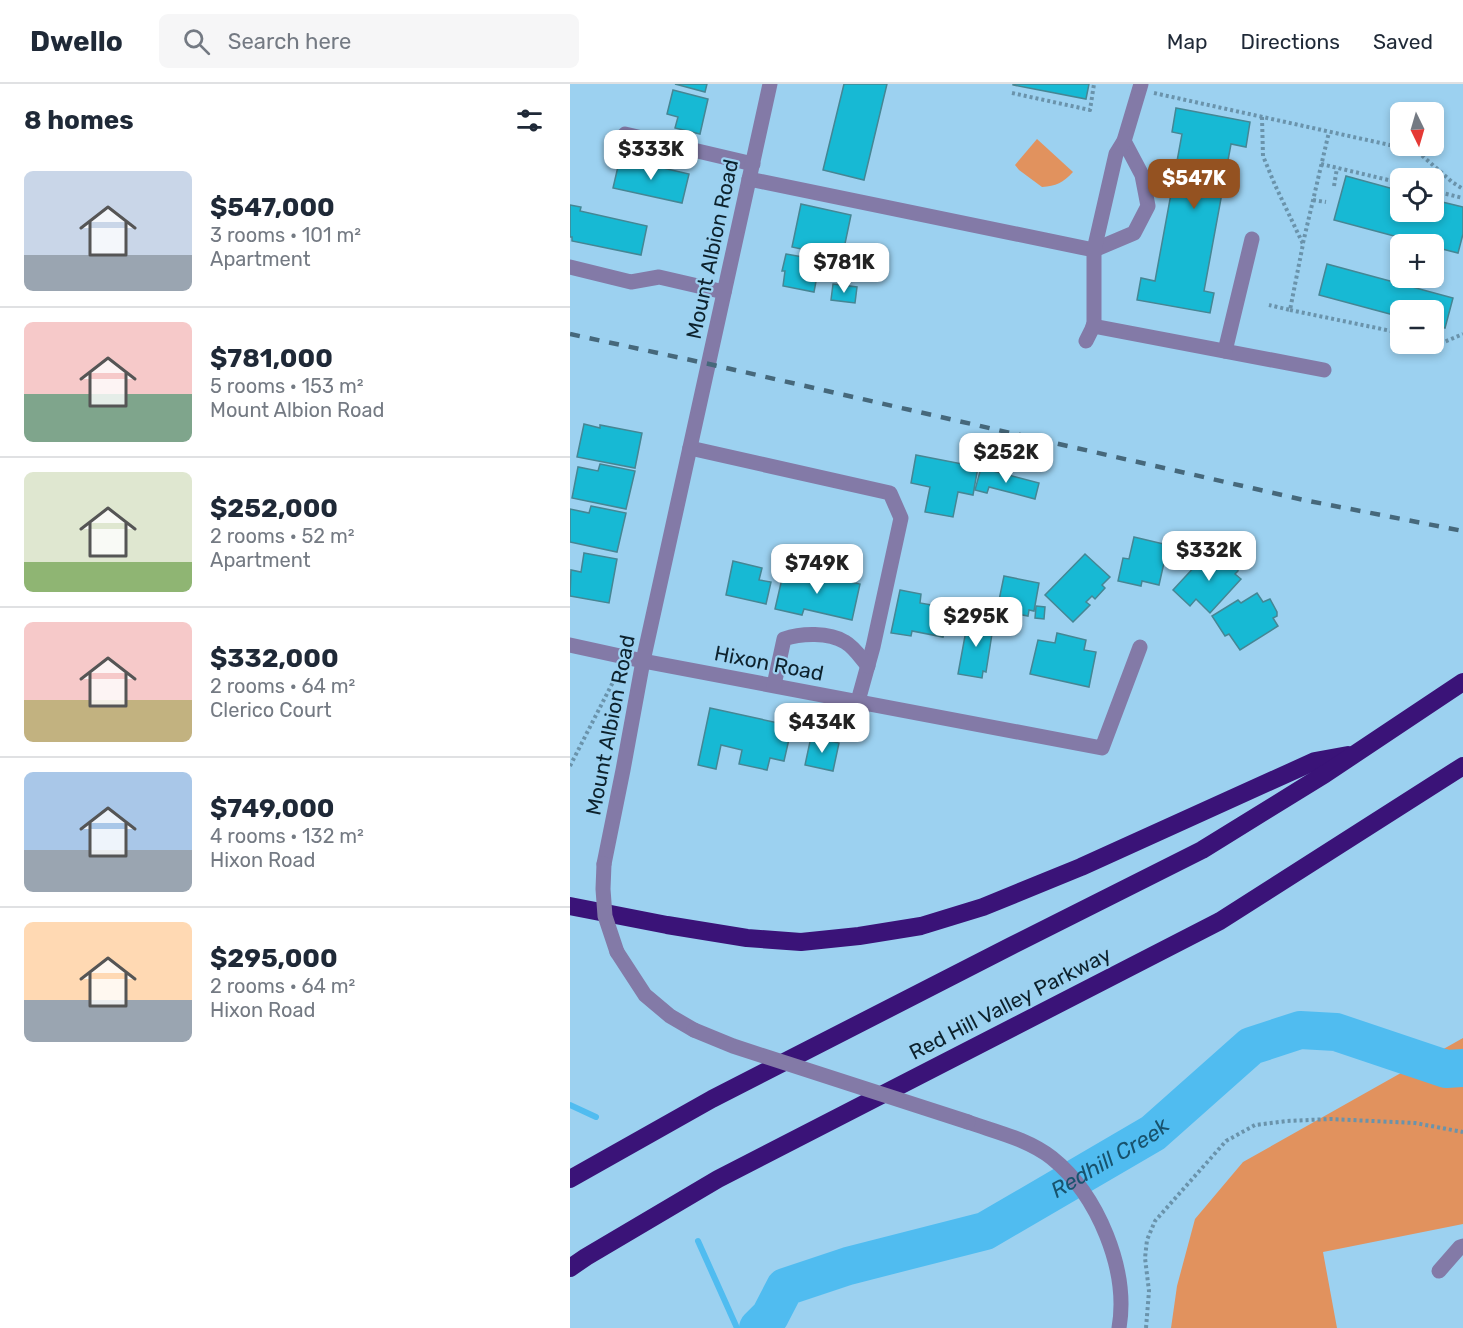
<!DOCTYPE html>
<meta charset="utf-8">
<style>
:root{--surface:#fff;--page:#f6f6f7;--text:#1f2937;--muted:#747a83;--line:#e0e1e3;--accent:#945221}
body{margin:0;font-family:Rubik,sans-serif;background:var(--page);color:var(--text);height:100vh;display:flex;flex-direction:column;font-size:22px;white-space:nowrap}
*{box-sizing:border-box;margin:0}
p{font-size:20px;color:var(--muted)}
.icon{flex:none;width:33px;height:33px;fill:none;stroke:currentColor;stroke-width:2;stroke-linecap:round;stroke-linejoin:round}
.map{position:relative;flex:1;overflow:hidden}
.panel{display:flex;flex-direction:column;background:var(--surface);width:570px}
.panel>*{flex:none}
.needle{width:39px;rotate:175deg}
.buttons{position:absolute;left:820px;top:18px;display:grid;gap:12px}
.buttons a{display:grid;place-items:center;width:54px;height:54px;border-radius:9px;background:var(--surface);box-shadow:0 3px 9px #0003;font-size:30px}
.price{position:absolute;translate:-50% -51px;padding:0 14px;border-radius:12px;background:#fff;color:#222;font-size:20px;line-height:39px;filter:drop-shadow(0 2px 3px #0008)}
.price::after{content:'';position:absolute;left:50%;top:36px;width:18px;height:14px;margin-left:-9px;background:inherit;clip-path:polygon(0 0,100% 0,50% 100%)}
.price.selected{background:var(--accent);color:#fff}
ul{padding:0;list-style:none}
li{display:flex;align-items:center;gap:18px;height:150px;padding:0 24px}
li+li{border-top:2px solid var(--line)}
li span{display:grid;place-items:center;flex:none;width:168px;height:120px;border-radius:9px;color:#555}
li>.icon{margin-inline-start:auto}
span .icon{width:72px;height:72px;fill:#fffc;stroke-width:1}
li b{font-size:26px}
h2{display:flex;justify-content:space-between;align-items:center;height:72px;padding:0 24px;font-size:26px}
header{display:flex;align-items:center;gap:36px;box-sizing:border-box;height:84px;padding:0 30px;background:var(--surface);border-bottom:2px solid var(--line)}
header strong{font-size:28px}
nav{display:flex;gap:33px;margin-inline-start:auto;font-size:21px}
.search{width:420px;height:54px;background:var(--page);display:flex;align-items:center;gap:15px;box-sizing:border-box;padding:0 21px;border-radius:9px;color:var(--muted);font-size:22px}
main{display:flex;flex:1;min-height:0}
.map>svg:first-child{display:block}
</style>
<header>
<strong>Dwello</strong>
<div class="search"><svg class="icon" aria-label="search" viewBox="0 0 24 24"><circle cx="10" cy="10" r="6"/><path d="M15 15l6 6"/></svg>Search here</div>
<nav><a>Map</a><a>Directions</a><a>Saved</a></nav>
</header>
<main>
<section class="panel">
<h2>8 homes<svg class="icon" aria-label="filters" viewBox="0 0 24 24"><path d="M4 7h16M4 17h16"/><circle cx="9" cy="7" r="2"/><circle cx="15" cy="17" r="2"/></svg></h2>
<ul>
<li><span style="background:linear-gradient(#c9d6e8 70%,#9aa5b1 0)"><svg class="icon" aria-label="home" viewBox="0 0 24 24"><path d="M3 11l9-7 9 7M6 9v11h12V9"/></svg></span><div><b>$547,000</b><p>3 rooms · 101 m²</p><p>Apartment</p></div></li>
<li><span style="background:linear-gradient(#f6c9c9 60%,#7fa58c 0)"><svg class="icon" aria-label="home" viewBox="0 0 24 24"><path d="M3 11l9-7 9 7M6 9v11h12V9"/></svg></span><div><b>$781,000</b><p>5 rooms · 153 m²</p><p>Mount Albion Road</p></div></li>
<li><span style="background:linear-gradient(#dfe7d0 75%,#8fb573 0)"><svg class="icon" aria-label="home" viewBox="0 0 24 24"><path d="M3 11l9-7 9 7M6 9v11h12V9"/></svg></span><div><b>$252,000</b><p>2 rooms · 52 m²</p><p>Apartment</p></div></li>
<li><span style="background:linear-gradient(#f6c9c9 65%,#c2b280 0)"><svg class="icon" aria-label="home" viewBox="0 0 24 24"><path d="M3 11l9-7 9 7M6 9v11h12V9"/></svg></span><div><b>$332,000</b><p>2 rooms · 64 m²</p><p>Clerico Court</p></div></li>
<li><span style="background:linear-gradient(#a9c7e8 65%,#9aa5b1 0)"><svg class="icon" aria-label="home" viewBox="0 0 24 24"><path d="M3 11l9-7 9 7M6 9v11h12V9"/></svg></span><div><b>$749,000</b><p>4 rooms · 132 m²</p><p>Hixon Road</p></div></li>
<li><span style="background:linear-gradient(#ffd9b3 65%,#9aa5b1 0)"><svg class="icon" aria-label="home" viewBox="0 0 24 24"><path d="M3 11l9-7 9 7M6 9v11h12V9"/></svg></span><div><b>$295,000</b><p>2 rooms · 64 m²</p><p>Hixon Road</p></div></li>
</ul>
</section>
<div class="map">
<svg width="893" height="1244" viewBox="0 0 893 1244">
<rect width="100%" height="100%" fill="#9cd1f0"/>
<!-- green -->
<g fill="#e1925e">
<path d="M467,55L503,88C493,99 486,102 472,103L449,86L445,81Z"/>
<polygon points="893,954 893,1140 753,1168 767,1244 601,1244 607,1202 625,1135 673,1078"/>
</g>
<g fill="none" stroke-linecap="round" stroke-linejoin="round">
<!-- stream -->
<g stroke="#50bcf0" stroke-width="6">
<polyline points="0,1021 26,1033"/>
<polyline points="128,1157 167,1244"/>
</g>
<!-- river -->
<path stroke="#50bcf0" stroke-width="38" id="s1" d="M188,1244L200,1232L215,1203L278,1182L415,1147L583,1049L681,962L730,946L766,948L876,985L893,984"/>
</g>
<!-- building -->
<g fill="#17b9d4" stroke="#458694" stroke-width="1.5">
<polygon points="105,0 137,0 135,8"/>
<polygon points="274,0 317,0 294,96 253,86"/>
<polygon points="443,0 519,0 516,15 443,1"/>
<polygon points="103,6 138,15 130,50 105,44 108,33 97,30"/>
<polygon points="606,24 680,38 676,63 661,60 634,207 644,209 640,229 567,216 571,194 585,197 612,50 602,48"/>
<polygon points="50,74 119,90 112,119 43,104"/>
<polygon points="776,92 831,107 831,128 864,128 864,116 893,123 893,150 888,169 864,163 864,160 854,160 764,136"/>
<polygon points="231,120 281,131 272,174 222,163"/>
<polygon points="0,121 11,123 10,127 77,142 71,171 2,157 2,153 0,153"/>
<polygon points="216,170 250,176 244,208 213,202 215,187 212,187"/>
<polygon points="757,180 883,214 875,244 864,241 864,226 831,226 831,233 749,211"/>
<polygon points="263,200 287,203 285,219 261,216"/>
<polygon points="14,340 30,344 30,341 72,349 65,384 7,373"/>
<polygon points="346,371 408,383 403,411 388,408 383,433 355,428 360,403 341,399"/>
<polygon points="30,380 65,387 56,425 2,414 8,383 28,387"/>
<polygon points="411,384 469,399 465,415 419,403 417,409 405,406"/>
<polygon points="21,422 56,429 47,468 0,458 0,425 19,429"/>
<polygon points="564,453 598,461 589,501 572,497 571,502 548,497 553,474 559,475"/>
<polygon points="14,469 47,475 39,519 0,512 1,486 11,488"/>
<polygon points="643,469 652,477 657,473 661,473 668,479 668,487 665,490 671,495 640,529 626,515 620,522 603,506 627,480 630,483"/>
<polygon points="515,470 540,493 532,501 535,504 525,515 522,512 516,518 520,521 503,538 475,511"/>
<polygon points="163,477 192,484 189,496 201,498 196,520 156,511"/>
<polygon points="214,486 241,492 242,490 290,500 282,536 234,525 232,531 205,525"/>
<polygon points="434,492 469,499 464,527 459,526 458,532 427,526"/>
<polygon points="330,506 351,510 350,519 379,524 373,553 342,547 341,552 321,549"/>
<polygon points="687,509 693,518 700,515 707,528 707,532 703,534 708,542 670,566 659,550 655,552 642,532 668,516 671,519"/>
<polygon points="466,522 475,523 474,535 465,534"/>
<polygon points="400,533 424,537 416,588 413,587 412,594 388,590 397,541 399,542"/>
<polygon points="487,549 516,556 514,566 526,568 519,603 460,590 468,556 485,559"/>
<polygon points="140,624 222,642 214,677 200,674 197,686 169,680 172,666 151,661 146,685 128,681"/>
<polygon points="241,653 269,659 263,687 235,681"/>
</g>
<g fill="none" stroke-linecap="round" stroke-linejoin="round">
<!-- path -->
<g stroke="#6a93ab" stroke-width="4" stroke-dasharray="3 3" stroke-linecap="butt">
<polyline points="442,9 520,26 524,0"/>
<polyline points="584,9 847,67 882,98 893,105"/>
<polyline points="692,33 693,72 705,101 733,160 720,226 699,221"/>
<polyline points="751,80 831,99"/>
<polyline points="764,102 767,84"/>
<polyline points="864,107 893,114"/>
<polyline points="743,116 756,118"/>
<polyline points="733,159 759,48"/>
<polyline points="720,226 831,249"/>
<polyline points="864,256 874,258 893,250"/>
<polyline points="0,682 43,598 53,591"/>
<polyline points="576,1244 579,1207 575,1174 577,1156 585,1137 656,1057 685,1041 717,1037 760,1035 845,1039 893,1048"/>
</g>
<!-- minor -->
<g stroke="#837aa7" stroke-width="15">
<polyline points="55,50 183,80"/>
<polyline points="179,95 524,166 564,149 578,122 572,91 554,57"/>
<polyline points="0,183 61,198 89,193 154,208"/>
<polyline points="523,242 754,286"/>
<polyline points="516,257 524,241 524,166 546,70 554,57 571,0"/>
<polyline points="655,267 682,155"/>
<polyline points="120,364 320,409 331,434 303,563 288,617"/>
<polyline points="0,561 73,577 532,664 570,563"/>
<path d="M204,601L214,555C231,549 259,548 275,558C284,563 291,574 298,582"/>
<polyline points="34,780 53,686 73,577 200,0"/>
<polyline points="47,868 75,911 100,932 124,946"/>
<path d="M398,1038C426,1048 458,1055 482,1074C528,1111 559,1186 549,1244"/>
<polyline points="869,1187 890,1163 893,1162"/>
</g>
<!-- highway -->
<g stroke="#3a1378" stroke-width="18">
<polyline points="0,822 97,841 177,854 231,858 289,852 351,842 413,823 511,783 745,677 778,671"/>
<polyline points="0,1095 142,1015 441,862 632,766 755,690 893,598"/>
<polyline points="0,1184 16,1173 148,1095 650,837 893,682"/>
</g>
<!-- rail -->
<polyline stroke="#46687b" stroke-width="4.5" stroke-dasharray="10 10" stroke-linecap="butt" points="0,250 139,280 734,416 893,447"/>
<!-- minor-bridge -->
<g stroke="#837aa7" stroke-width="15">
<polyline points="34,780 33,805 35,832 47,868"/>
<polyline points="124,946 163,962 398,1038"/>
</g>
</g>
<g text-anchor="middle" dominant-baseline="central" stroke-width="4.5" stroke-linejoin="round" paint-order="stroke">
<!-- street labels -->
<g font-size="21" fill="#0d222d" stroke="#9cd1f0">
<text transform="translate(142 165) rotate(-78)">Mount Albion Road</text>
<text transform="translate(199 579) rotate(11)">Hixon Road</text>
<text transform="translate(40 641) rotate(-79)">Mount Albion Road</text>
<text transform="translate(440 919) rotate(-27)">Red Hill Valley Parkway</text>
</g>
<!-- water labels -->
<g font-size="22" font-style="italic" fill="#18536e" stroke="#9cd1f0">
<text stroke="none"><textPath href="#s1" startOffset="402">Redhill Creek</textPath></text>
</g>
</g>
</svg>
<div class="buttons">
<a><svg class="needle" viewBox="-14 -14 28 28"><path d="M0-13l5 13h-10z" fill="#e53935"/><path d="M0 13l5-13h-10z" fill="#747a83"/></svg></a>
<a><svg class="icon" aria-label="locate" viewBox="0 0 24 24"><circle cx="12" cy="12" r="6"/><path d="M12 2v4M12 18v4M2 12h4M18 12h4"/></svg></a>
<a>+</a>
<a>−</a>
</div>
<b class="price" style="left:81px;top:97px">$333K</b>
<b class="price selected" style="left:624px;top:126px">$547K</b>
<b class="price" style="left:274px;top:210px">$781K</b>
<b class="price" style="left:436px;top:400px">$252K</b>
<b class="price" style="left:639px;top:498px">$332K</b>
<b class="price" style="left:247px;top:511px">$749K</b>
<b class="price" style="left:406px;top:564px">$295K</b>
<b class="price" style="left:252px;top:670px">$434K</b>
</div>
</main>
